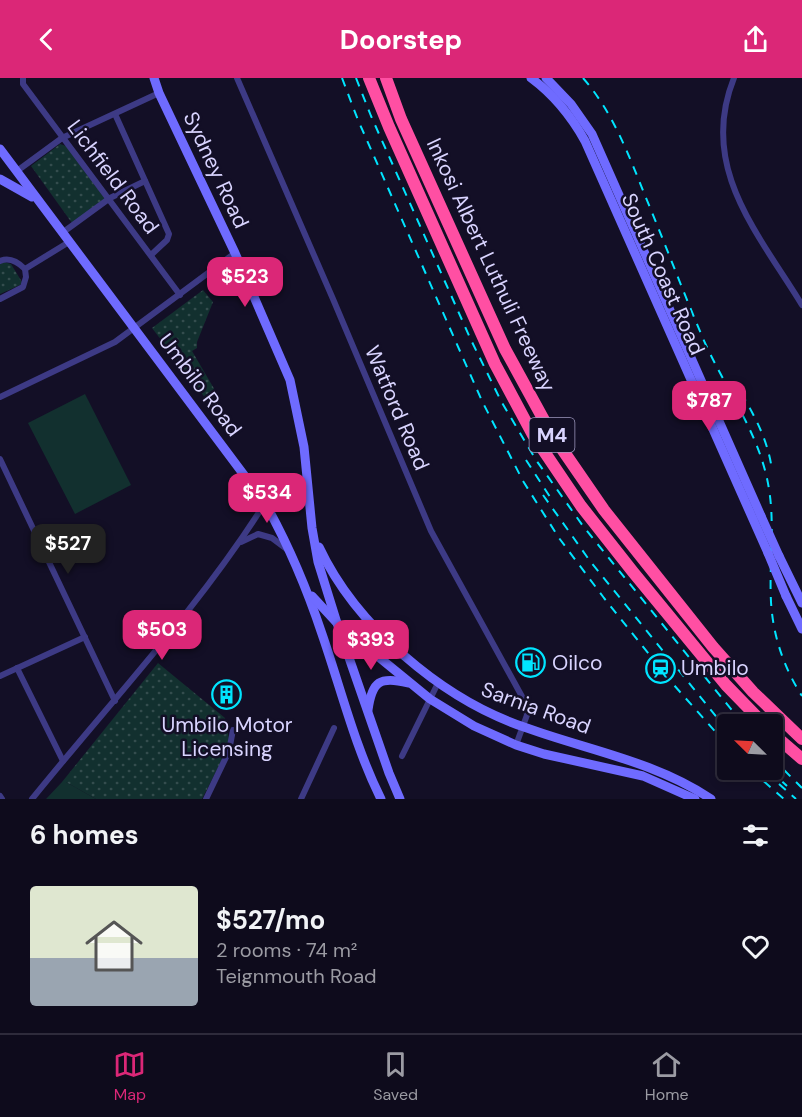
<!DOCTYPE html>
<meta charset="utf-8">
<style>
:root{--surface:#0e0b1c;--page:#171425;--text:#f1f3f6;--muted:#9b9ba3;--line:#2e2b3b;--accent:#db2777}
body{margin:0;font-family:"DM Sans",sans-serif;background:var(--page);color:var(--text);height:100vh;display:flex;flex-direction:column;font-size:22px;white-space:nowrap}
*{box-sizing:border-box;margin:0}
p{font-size:20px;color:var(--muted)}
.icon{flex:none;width:33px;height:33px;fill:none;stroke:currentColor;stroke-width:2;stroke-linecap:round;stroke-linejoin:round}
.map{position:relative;height:721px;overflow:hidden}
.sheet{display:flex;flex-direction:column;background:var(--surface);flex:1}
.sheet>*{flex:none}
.needle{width:39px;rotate:294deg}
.tools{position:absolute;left:717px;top:636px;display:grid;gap:12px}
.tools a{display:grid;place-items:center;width:66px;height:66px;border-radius:6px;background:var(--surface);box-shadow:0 3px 9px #0003,0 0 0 2px var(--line);font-size:30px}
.price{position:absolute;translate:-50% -51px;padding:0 14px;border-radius:12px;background:var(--accent);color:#fff;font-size:20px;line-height:39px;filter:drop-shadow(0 2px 3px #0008)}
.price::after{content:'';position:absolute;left:50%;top:36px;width:18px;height:14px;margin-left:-9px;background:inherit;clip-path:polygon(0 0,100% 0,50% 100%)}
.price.on{background:#222;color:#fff}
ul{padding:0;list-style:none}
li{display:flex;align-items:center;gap:18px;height:150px;padding:0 30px}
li+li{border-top:2px solid var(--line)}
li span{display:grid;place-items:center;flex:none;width:168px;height:120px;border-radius:6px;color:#555}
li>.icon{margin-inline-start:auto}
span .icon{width:72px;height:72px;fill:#fffc;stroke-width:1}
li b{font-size:26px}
h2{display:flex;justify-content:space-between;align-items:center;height:72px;padding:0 30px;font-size:26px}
header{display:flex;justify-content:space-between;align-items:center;height:78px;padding:0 30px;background:var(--accent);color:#fff;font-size:27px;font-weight:700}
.dock{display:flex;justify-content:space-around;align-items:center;height:84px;border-top:2px solid var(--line);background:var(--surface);font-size:16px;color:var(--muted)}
.dock a{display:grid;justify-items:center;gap:3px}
.dock .on{color:var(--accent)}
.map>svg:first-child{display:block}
</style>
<header><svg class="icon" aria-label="back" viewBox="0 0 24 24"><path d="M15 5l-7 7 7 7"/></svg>Doorstep<svg class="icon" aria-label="share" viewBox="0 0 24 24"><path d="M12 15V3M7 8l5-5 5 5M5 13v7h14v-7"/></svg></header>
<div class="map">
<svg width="802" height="721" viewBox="0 0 802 721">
<defs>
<pattern id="park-dots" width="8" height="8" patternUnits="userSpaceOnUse" patternTransform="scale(1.5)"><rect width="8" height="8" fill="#12302f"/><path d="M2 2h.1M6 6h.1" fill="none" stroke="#344d4e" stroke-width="1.8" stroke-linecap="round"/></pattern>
</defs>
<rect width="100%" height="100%" fill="#130f26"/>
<!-- grass -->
<g fill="#12302f">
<polygon points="85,316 131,407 75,436 28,345"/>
<polygon points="62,704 66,704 96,721 46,721"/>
</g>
<!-- park -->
<g fill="url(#park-dots)">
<polygon points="60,66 66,68 105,121 72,145 31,88"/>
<polygon points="4,184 11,186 22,204 20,207 0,216 0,186"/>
<polygon points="203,212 213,224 197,264 197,270 192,273 216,314 206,321 152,250"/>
<polygon points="158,585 225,640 229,661 227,672 202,721 96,721 66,704 62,704"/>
</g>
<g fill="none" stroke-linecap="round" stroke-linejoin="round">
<!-- street -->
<g stroke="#3d3a85" stroke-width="6">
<polyline points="23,0 23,6 180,217"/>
<polyline points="237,0 333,221 431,453 525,624 527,637 516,667"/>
<path d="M734,0C698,89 758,155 802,227"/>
<polyline points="115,36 169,156 167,162 151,177"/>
<polyline points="17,93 62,60 159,15"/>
<polyline points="62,155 110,120 145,103"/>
<path d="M0,183C9,179 18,184 25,191L26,199L23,209L0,221"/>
<polyline points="25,191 69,164"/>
<polyline points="0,319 115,264 235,175"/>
<polyline points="0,381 115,623"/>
<polyline points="241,464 258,456 272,460 288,472"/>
<polyline points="17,590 63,683"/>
<polyline points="0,598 85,559"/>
<polyline points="402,678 438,605"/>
<polyline points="0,718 2,721"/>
<path d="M32,721C111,623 198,531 265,425"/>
<polyline points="206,721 229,673 233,652"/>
<polyline points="301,721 334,650"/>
</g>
<!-- secondary -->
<g stroke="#6f6bff" stroke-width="9">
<polyline points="154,0 159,15 235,175 290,302 304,369 312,450 318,484 337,545 389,695 400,721"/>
<path d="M531,0C554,17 571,38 585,63L768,475"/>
<polyline points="546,0 571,26 592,56 761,438"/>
<path d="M0,71L265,425C288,466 307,511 322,556C341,611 355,669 381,721"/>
<polyline points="0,101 32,119"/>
<path d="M319,469C356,548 442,621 524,649C587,672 654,683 711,721"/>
<polyline points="779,478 802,525"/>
<polyline points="312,518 337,545 430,621 474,648 516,667 544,676 643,698 695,721"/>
<polyline points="786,518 802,551"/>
<path d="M368,632C372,603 380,598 408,605"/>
</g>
<!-- highway -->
<g stroke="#ff4fa3" stroke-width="12">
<polyline points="369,0 389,49 495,286 533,357 581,428 633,494 726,607 764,646"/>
<polyline points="386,0 401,41 505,271 551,355 604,432 713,569 753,614 802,661"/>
<polyline points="772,655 802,681"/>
</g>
<!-- rail -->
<g stroke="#00e5ff" stroke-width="2" stroke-dasharray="9 8" stroke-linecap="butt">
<polyline points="342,0 358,42 482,323 523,403 559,460 604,520 673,606 728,668"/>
<polyline points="356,0 371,38 471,262 501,323 536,382 583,448 743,646"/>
<path d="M583,0C612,33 628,75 644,115C664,163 682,211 702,258C724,310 760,354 769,411C775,448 769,487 771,524C773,558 784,590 802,618"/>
<path d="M741,315C756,340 768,363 772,392"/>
<polyline points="526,382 552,422"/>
<polyline points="543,417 590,483 728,653"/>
<polyline points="772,680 802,710"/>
<polyline points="751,692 784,721"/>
<polyline points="770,692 787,708"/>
<polyline points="779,706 796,721"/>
</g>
<!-- secondary-bridge -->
<g stroke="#6f6bff" stroke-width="9">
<polyline points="761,438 779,478"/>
<polyline points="768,475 786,518"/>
</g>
</g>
<!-- icons -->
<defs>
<symbol id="fuel-ring" viewBox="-11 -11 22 22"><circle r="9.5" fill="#130f26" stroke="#00e5ff" stroke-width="1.5"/><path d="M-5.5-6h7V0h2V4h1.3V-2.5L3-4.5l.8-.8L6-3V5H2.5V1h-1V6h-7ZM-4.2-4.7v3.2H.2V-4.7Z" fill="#00e5ff"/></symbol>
<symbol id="station-ring" viewBox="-11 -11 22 22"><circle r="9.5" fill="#130f26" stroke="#00e5ff" stroke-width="1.5"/><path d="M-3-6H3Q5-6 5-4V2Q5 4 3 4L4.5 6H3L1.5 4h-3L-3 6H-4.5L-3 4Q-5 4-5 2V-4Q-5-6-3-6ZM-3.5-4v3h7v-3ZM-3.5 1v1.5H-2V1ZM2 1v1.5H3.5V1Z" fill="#00e5ff"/></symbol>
<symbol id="building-ring" viewBox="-11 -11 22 22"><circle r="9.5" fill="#130f26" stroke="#00e5ff" stroke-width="1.5"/><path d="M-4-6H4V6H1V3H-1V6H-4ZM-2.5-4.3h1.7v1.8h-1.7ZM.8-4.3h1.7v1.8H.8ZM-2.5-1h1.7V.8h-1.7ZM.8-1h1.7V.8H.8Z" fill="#00e5ff"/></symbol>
</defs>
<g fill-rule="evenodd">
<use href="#fuel-ring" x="514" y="568" width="33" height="33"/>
<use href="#station-ring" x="644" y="574" width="33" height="33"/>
<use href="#building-ring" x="210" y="600" width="33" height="33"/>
</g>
<g text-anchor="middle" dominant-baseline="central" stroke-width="5" stroke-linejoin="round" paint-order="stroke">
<!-- shield labels -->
<rect fill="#130f26" stroke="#9e99be" stroke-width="1.5" x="529.5" y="340" width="45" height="34" rx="4.5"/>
<g font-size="20" font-weight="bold" fill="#d9d4ff">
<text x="552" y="357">M4</text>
</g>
<!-- street labels -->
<g font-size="21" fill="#d9d4ff" stroke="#130f26">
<text transform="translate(216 92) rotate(65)">Sydney Road</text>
<text transform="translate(113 99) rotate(53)">Lichfield Road</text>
<text transform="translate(491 187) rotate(65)">Inkosi Albert Luthuli Freeway</text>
<text transform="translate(663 196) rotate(66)">South Coast Road</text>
<text transform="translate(200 307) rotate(53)">Umbilo Road</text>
<text transform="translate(397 330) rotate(67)">Watford Road</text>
<text transform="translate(536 630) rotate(20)">Sarnia Road</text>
</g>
<!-- poi labels -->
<g font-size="21" fill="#d9d4ff" stroke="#130f26" text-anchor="start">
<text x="552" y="585">Oilco</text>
<text x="681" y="590">Umbilo</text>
<text x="227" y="647" text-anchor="middle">Umbilo Motor<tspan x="227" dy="24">Licensing</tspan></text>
</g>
</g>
</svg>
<div class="tools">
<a><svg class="needle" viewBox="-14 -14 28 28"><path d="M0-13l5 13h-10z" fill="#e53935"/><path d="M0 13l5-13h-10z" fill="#9b9ba3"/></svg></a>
</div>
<b class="price" style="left:245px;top:230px">$523</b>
<b class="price" style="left:709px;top:354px">$787</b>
<b class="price" style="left:267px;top:446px">$534</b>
<b class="price on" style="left:68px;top:497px">$527</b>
<b class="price" style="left:162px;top:583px">$503</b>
<b class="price" style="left:371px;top:593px">$393</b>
</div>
<section class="sheet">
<h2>6 homes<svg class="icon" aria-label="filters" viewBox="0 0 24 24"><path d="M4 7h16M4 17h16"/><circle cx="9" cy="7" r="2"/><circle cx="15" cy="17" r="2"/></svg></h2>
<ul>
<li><span style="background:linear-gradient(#dfe7d0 60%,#9aa5b1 0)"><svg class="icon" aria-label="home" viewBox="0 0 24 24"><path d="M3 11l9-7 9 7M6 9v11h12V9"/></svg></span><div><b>$527/mo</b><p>2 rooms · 74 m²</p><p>Teignmouth Road</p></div><svg class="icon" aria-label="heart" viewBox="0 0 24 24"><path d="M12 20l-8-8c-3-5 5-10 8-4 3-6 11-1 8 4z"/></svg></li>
</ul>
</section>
<nav class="dock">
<a class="on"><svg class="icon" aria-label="map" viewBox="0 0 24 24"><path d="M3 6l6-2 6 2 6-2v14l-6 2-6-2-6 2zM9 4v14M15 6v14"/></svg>Map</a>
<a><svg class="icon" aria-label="saved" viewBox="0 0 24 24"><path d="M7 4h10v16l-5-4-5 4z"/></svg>Saved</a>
<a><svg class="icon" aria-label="home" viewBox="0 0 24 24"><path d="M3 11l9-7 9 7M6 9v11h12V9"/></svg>Home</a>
</nav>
